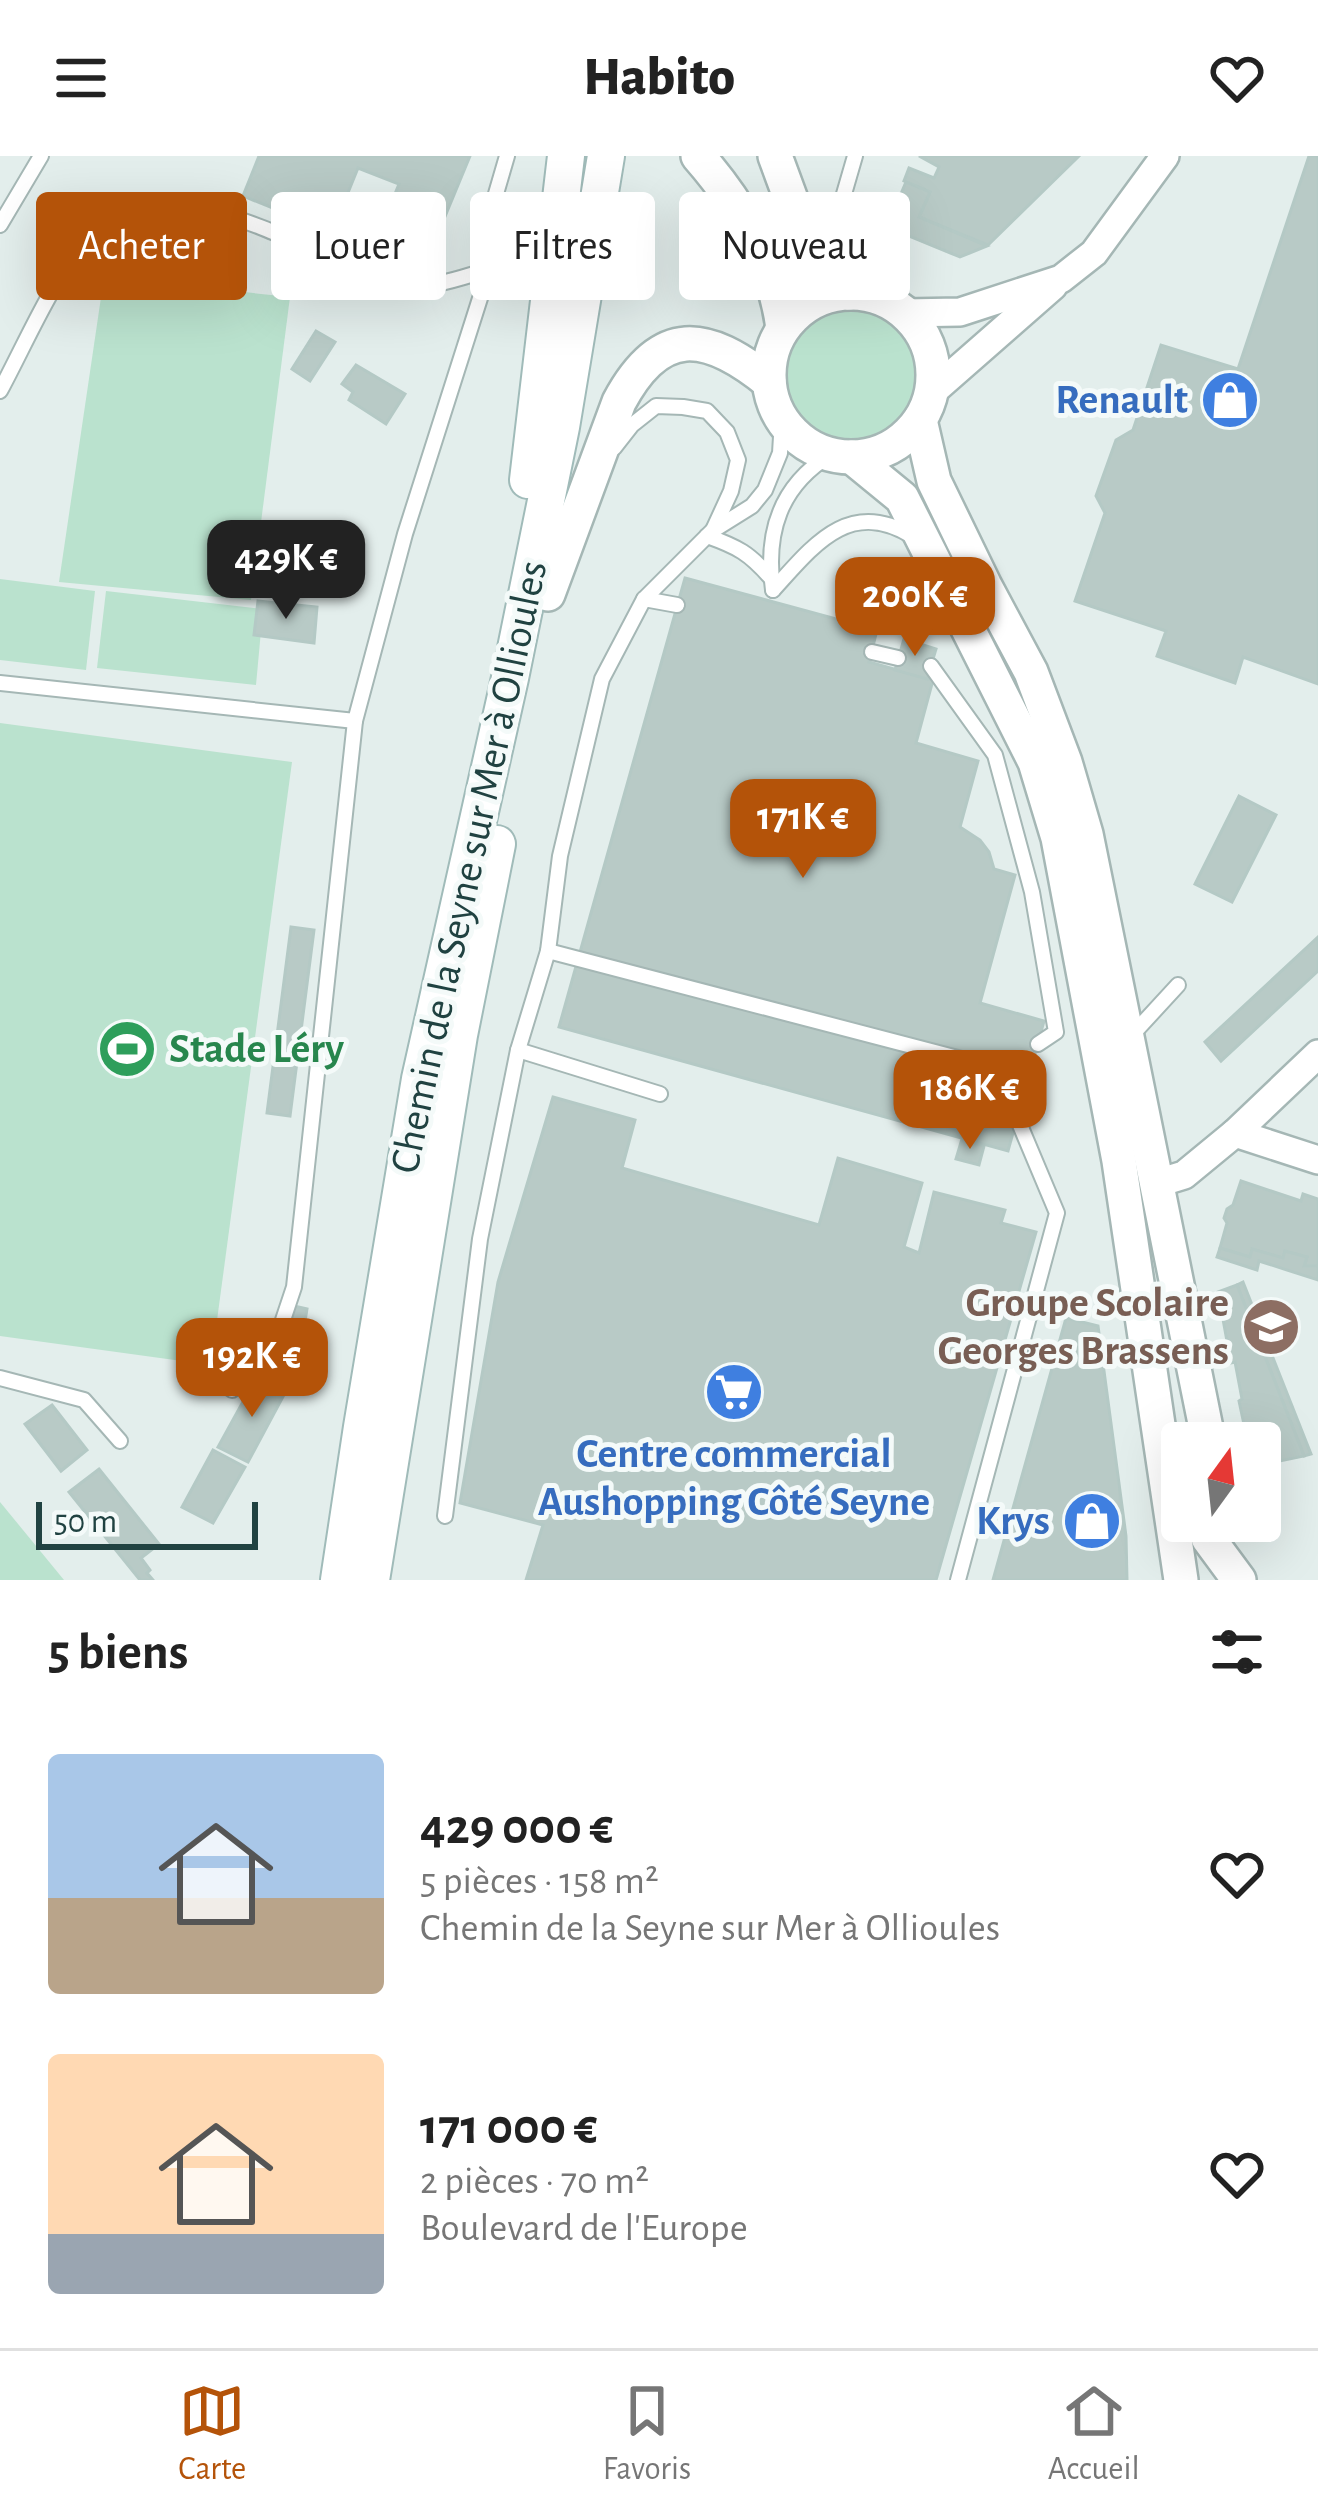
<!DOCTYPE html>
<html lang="fr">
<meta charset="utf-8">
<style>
:root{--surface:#fff;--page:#f2f2f2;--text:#222;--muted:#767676;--line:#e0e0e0;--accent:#b45309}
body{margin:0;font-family:"Alegreya Sans",sans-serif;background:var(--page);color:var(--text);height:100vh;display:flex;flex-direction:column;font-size:45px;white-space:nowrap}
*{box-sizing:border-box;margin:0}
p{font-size:39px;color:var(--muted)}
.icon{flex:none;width:66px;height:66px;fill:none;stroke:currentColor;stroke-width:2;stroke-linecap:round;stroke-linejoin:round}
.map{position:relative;height:1424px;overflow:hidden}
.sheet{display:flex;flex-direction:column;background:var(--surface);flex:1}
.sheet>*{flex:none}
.top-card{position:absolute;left:36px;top:36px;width:1248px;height:108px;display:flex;gap:24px}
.needle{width:78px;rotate:15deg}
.fabs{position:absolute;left:1161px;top:1266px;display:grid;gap:24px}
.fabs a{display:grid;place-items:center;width:120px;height:120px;border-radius:12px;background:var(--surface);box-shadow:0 12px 48px #0002;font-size:60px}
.scale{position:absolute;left:36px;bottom:30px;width:222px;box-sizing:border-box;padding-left:12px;border:6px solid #204241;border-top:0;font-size:33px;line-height:42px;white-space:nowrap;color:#204241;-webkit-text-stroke:9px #f4faf9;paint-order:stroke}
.price{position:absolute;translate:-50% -102px;padding:0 27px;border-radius:24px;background:var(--accent);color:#fff;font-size:39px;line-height:78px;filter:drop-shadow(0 3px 6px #0008)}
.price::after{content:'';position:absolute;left:50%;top:72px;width:36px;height:27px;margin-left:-18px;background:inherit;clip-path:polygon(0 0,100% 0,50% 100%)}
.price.on{background:#222;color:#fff}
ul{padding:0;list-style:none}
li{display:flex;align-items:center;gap:36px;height:300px;padding:0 48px}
li span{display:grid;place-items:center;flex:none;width:336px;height:240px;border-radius:12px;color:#555}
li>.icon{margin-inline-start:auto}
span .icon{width:144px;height:144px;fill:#fffc;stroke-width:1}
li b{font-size:51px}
h2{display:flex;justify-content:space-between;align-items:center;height:144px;padding:0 48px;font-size:51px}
.pill{padding:0 42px;border-radius:12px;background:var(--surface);box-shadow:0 12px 48px #0002;font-size:42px;line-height:108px}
.pill.on{background:var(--accent);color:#fff}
header{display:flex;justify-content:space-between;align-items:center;height:156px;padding:0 48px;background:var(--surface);font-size:54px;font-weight:800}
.tabs{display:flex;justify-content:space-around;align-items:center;height:168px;border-top:3px solid var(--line);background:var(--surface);font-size:33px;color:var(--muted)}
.tabs a{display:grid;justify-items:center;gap:6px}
.tabs .on{color:var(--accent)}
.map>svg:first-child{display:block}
</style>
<header><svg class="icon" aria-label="menu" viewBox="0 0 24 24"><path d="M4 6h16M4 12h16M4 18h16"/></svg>Habito<svg class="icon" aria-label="heart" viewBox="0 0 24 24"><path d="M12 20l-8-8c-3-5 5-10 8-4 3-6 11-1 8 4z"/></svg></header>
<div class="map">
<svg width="1318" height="1424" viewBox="0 0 1318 1424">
<rect width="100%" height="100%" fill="#e3eeec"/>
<!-- green -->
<g fill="#bae2ce">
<polygon points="104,121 290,141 251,444 59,426"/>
<circle cx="850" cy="219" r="81"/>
<polygon points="0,423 95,435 86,514 0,504"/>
<polygon points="106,435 263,453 256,529 97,512"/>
<polygon points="0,567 292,606 211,1209 0,1180"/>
<polygon points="0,1346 64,1424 0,1424"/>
</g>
<!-- building -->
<g fill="#b8cac6" stroke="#b4c9c5" stroke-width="3">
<polygon points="259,0 470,0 439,75 388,55 399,28 358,12 332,76 243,40"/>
<polygon points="919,0 1079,0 988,89 919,61 930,36 904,25 909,12 934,22 939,11"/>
<polygon points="1309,0 1318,0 1318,528 1243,501 1235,527 1157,500 1166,475 1075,445 1105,357 1096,340 1116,284 1133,274 1161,189 1238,213"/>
<polygon points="906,26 930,36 919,61 987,90 960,101 887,71"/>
<polygon points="316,175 335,186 310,225 292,213"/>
<polygon points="356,209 405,238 386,268 349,244 353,236 342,228"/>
<polygon points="685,422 877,474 869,506 933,524 916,587 978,605 960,671 980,684 989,696 994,713 1015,719 980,847 1044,865 1008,995 559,871"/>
<polygon points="258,445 317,451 314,487 254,479"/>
<polygon points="904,483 936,493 927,523 895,514"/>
<polygon points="1239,640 1276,659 1232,746 1195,728"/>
<polygon points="291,771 314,774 290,960 267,957"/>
<polygon points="1318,781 1318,815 1221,905 1205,886"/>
<polygon points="553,941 635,964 622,1012 819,1069 838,1002 922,1027 904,1091 919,1097 934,1036 1005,1054 1001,1067 1036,1076 936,1424 526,1424 543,1369 460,1347 498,1126"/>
<polygon points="962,983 984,990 979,1009 956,1003"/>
<polygon points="1241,1025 1301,1045 1303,1038 1318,1043 1318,1110 1304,1110 1307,1101 1285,1095 1283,1102 1252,1093 1250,1101 1220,1092 1227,1067 1224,1062 1227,1053 1233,1049"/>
<polygon points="1220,1092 1250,1101 1252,1093 1283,1102 1285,1095 1307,1101 1304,1110 1318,1110 1318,1124 1259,1105 1257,1114 1217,1101"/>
<polygon points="1243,1126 1311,1298 1304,1300 1237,1129"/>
<polygon points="1237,1129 1304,1300 1260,1309 1260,1287 1248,1287 1239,1245 1242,1243 1235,1206 1231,1207 1218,1136"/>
<polygon points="294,1150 307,1153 302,1184 290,1183"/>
<polygon points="1066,1162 1098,1170 1126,1380 1127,1424 993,1424"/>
<polygon points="256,1222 285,1237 248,1306 218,1291"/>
<polygon points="52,1249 87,1294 61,1315 25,1268"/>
<polygon points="213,1294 245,1311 213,1367 182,1351"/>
<polygon points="99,1313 159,1388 141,1402 150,1414 147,1417 153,1424 140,1424 69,1336"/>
</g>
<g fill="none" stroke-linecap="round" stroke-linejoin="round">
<defs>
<g id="service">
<polyline points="0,69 41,0"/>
<polyline points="826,100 855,0"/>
<path d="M0,235C26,187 51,126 87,84C93,77 101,73 109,68C201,13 312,107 403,128C428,134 460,122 484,115"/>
<polyline points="614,292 632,269 656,250 683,251 707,255 727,276 738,304 731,335 714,372"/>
<path d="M707,380C738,391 749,397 771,422"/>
<path d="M773,434C813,390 849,341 912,380"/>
<path d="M773,434C765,376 780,330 830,299"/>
<polyline points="644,443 677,449"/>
<polyline points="872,496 898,502"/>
<polyline points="931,510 995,599 1032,736 1056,876 1038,888"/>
<polyline points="0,527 355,565 405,378 482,136 493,48 507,0"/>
<polyline points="548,795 996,912 1057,1057 958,1424"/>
<polyline points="1132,879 1178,829"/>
<polyline points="660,938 518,894 548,795 560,700 602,523 644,443 712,375 752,350 765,334 780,297 782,264"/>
<polyline points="0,1222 84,1244 120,1285"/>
<polyline points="232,1234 273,1194 294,1131 355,565"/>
<polyline points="445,1360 480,1083 518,894"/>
</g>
<g id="minor">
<polyline points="904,157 960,156 1061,123 1094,97 1165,0"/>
<polyline points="931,237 1053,130"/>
<polyline points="1235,977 1318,1004"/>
<polyline points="1158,1027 1184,1019 1235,977 1318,898"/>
</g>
<g id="tertiary">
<path d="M698,0C741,49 774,106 783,172"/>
<polyline points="775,0 796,57 824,105 849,137"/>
<circle cx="851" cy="219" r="82"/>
<polyline points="920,264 934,325 985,430 1031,516 1065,606 1086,678 1209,1287"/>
<polyline points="852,301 902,342 1035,606 1058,682 1119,1005 1181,1424"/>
<path d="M548,438L619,246C660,169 706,175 769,226"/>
<polyline points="1205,1365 1208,1382 1239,1424"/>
</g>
<g id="secondary">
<polyline points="528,324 566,0"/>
<polyline points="339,1424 362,1271 420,923 510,522 561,271 606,0"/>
<polyline points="371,1424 459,879 497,688"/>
</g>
</defs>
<!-- service casing -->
<use href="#service" stroke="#a5b7b5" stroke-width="18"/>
<!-- minor casing -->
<use href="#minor" stroke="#a5b7b5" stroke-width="32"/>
<!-- tertiary casing -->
<use href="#tertiary" stroke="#a5b7b5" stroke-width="38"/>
<!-- secondary casing -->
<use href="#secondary" stroke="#a0bbb9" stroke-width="40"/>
<!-- service -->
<use href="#service" stroke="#fff" stroke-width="14"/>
<!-- minor -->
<use href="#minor" stroke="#fff" stroke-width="27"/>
<!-- tertiary -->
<use href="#tertiary" stroke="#fff" stroke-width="33"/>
<!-- secondary -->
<use href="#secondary" stroke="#fff" stroke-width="36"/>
</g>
<!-- icons -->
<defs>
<symbol id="shop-disc" viewBox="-11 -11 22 22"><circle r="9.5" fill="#3f7fe0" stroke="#f4faf9"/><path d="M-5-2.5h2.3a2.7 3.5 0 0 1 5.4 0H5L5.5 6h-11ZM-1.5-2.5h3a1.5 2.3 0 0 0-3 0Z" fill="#fff"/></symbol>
<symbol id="stadium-disc" viewBox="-11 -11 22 22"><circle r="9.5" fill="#2e9e5b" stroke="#f4faf9"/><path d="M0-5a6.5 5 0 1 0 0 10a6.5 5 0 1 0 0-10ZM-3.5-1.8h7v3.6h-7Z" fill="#fff"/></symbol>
<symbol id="school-disc" viewBox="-11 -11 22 22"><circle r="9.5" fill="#8d6e63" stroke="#f4faf9"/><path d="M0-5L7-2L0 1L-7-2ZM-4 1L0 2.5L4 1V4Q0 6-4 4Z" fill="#fff"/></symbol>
<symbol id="supermarket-disc" viewBox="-11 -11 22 22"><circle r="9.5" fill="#3f7fe0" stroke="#f4faf9"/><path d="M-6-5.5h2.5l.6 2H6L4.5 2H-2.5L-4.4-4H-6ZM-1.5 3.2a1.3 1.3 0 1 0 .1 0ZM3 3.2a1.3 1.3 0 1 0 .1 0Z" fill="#fff"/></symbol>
</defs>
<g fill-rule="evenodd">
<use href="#shop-disc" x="1197" y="211" width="66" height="66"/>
<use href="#stadium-disc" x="94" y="860" width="66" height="66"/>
<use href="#school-disc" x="1238" y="1138" width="66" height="66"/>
<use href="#supermarket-disc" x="701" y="1203" width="66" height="66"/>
<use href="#shop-disc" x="1059" y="1332" width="66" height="66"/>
</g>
<g text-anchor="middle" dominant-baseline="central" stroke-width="10" stroke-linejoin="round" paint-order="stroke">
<!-- shop labels -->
<g font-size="42" font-weight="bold" fill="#366cbe" stroke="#f4faf9" text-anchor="end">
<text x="1188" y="244">Renault</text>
<text x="734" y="1298" text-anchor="middle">Centre commercial<tspan x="734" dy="48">Aushopping Côté Seyne</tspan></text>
<text x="1050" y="1365">Krys</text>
</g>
<!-- street labels -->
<g font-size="42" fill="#204241" stroke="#f4faf9">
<text transform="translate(469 711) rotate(-78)">Chemin de la Seyne sur Mer à Ollioules</text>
</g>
<!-- leisure labels -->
<g font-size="42" font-weight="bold" fill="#27864d" stroke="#f4faf9" text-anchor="start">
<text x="169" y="893">Stade Léry</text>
</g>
<!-- education labels -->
<g font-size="42" font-weight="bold" fill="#785e54" stroke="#f4faf9" text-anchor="end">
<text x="1229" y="1147">Groupe Scolaire<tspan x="1229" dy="48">Georges Brassens</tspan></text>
</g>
</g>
</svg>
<div class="fabs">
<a><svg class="needle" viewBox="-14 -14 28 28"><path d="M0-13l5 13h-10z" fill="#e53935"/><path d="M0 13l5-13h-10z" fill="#767676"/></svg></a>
</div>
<div class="scale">50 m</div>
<b class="price on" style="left:286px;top:466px">429K €</b>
<b class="price" style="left:915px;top:503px">200K €</b>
<b class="price" style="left:803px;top:725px">171K €</b>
<b class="price" style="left:970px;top:996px">186K €</b>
<b class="price" style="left:252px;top:1264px">192K €</b>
<div class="top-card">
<a class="pill on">Acheter</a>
<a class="pill">Louer</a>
<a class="pill">Filtres</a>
<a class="pill">Nouveau</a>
</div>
</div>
<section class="sheet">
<h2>5 biens<svg class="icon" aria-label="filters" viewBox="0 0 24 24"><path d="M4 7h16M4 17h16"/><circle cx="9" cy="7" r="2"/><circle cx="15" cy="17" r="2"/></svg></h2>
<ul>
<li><span style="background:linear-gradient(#a9c7e8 60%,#b9a48a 0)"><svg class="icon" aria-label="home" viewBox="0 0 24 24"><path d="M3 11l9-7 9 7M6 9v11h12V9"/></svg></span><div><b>429 000 €</b><p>5 pièces · 158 m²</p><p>Chemin de la Seyne sur Mer à Ollioules</p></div><svg class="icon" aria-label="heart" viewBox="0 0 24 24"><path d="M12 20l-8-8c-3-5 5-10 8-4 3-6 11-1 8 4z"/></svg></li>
<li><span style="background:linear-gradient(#ffd9b3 75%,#9aa5b1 0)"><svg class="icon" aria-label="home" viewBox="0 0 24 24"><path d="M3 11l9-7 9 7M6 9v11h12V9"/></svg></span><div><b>171 000 €</b><p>2 pièces · 70 m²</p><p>Boulevard de l'Europe</p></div><svg class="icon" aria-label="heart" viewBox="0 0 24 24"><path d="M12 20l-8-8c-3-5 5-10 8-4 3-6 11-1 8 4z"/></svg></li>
</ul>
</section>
<nav class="tabs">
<a class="on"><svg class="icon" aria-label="map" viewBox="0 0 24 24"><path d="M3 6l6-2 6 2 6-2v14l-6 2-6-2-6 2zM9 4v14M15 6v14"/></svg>Carte</a>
<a><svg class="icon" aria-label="saved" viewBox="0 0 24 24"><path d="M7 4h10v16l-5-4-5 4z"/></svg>Favoris</a>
<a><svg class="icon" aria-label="home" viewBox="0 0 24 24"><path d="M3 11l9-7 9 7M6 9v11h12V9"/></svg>Accueil</a>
</nav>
